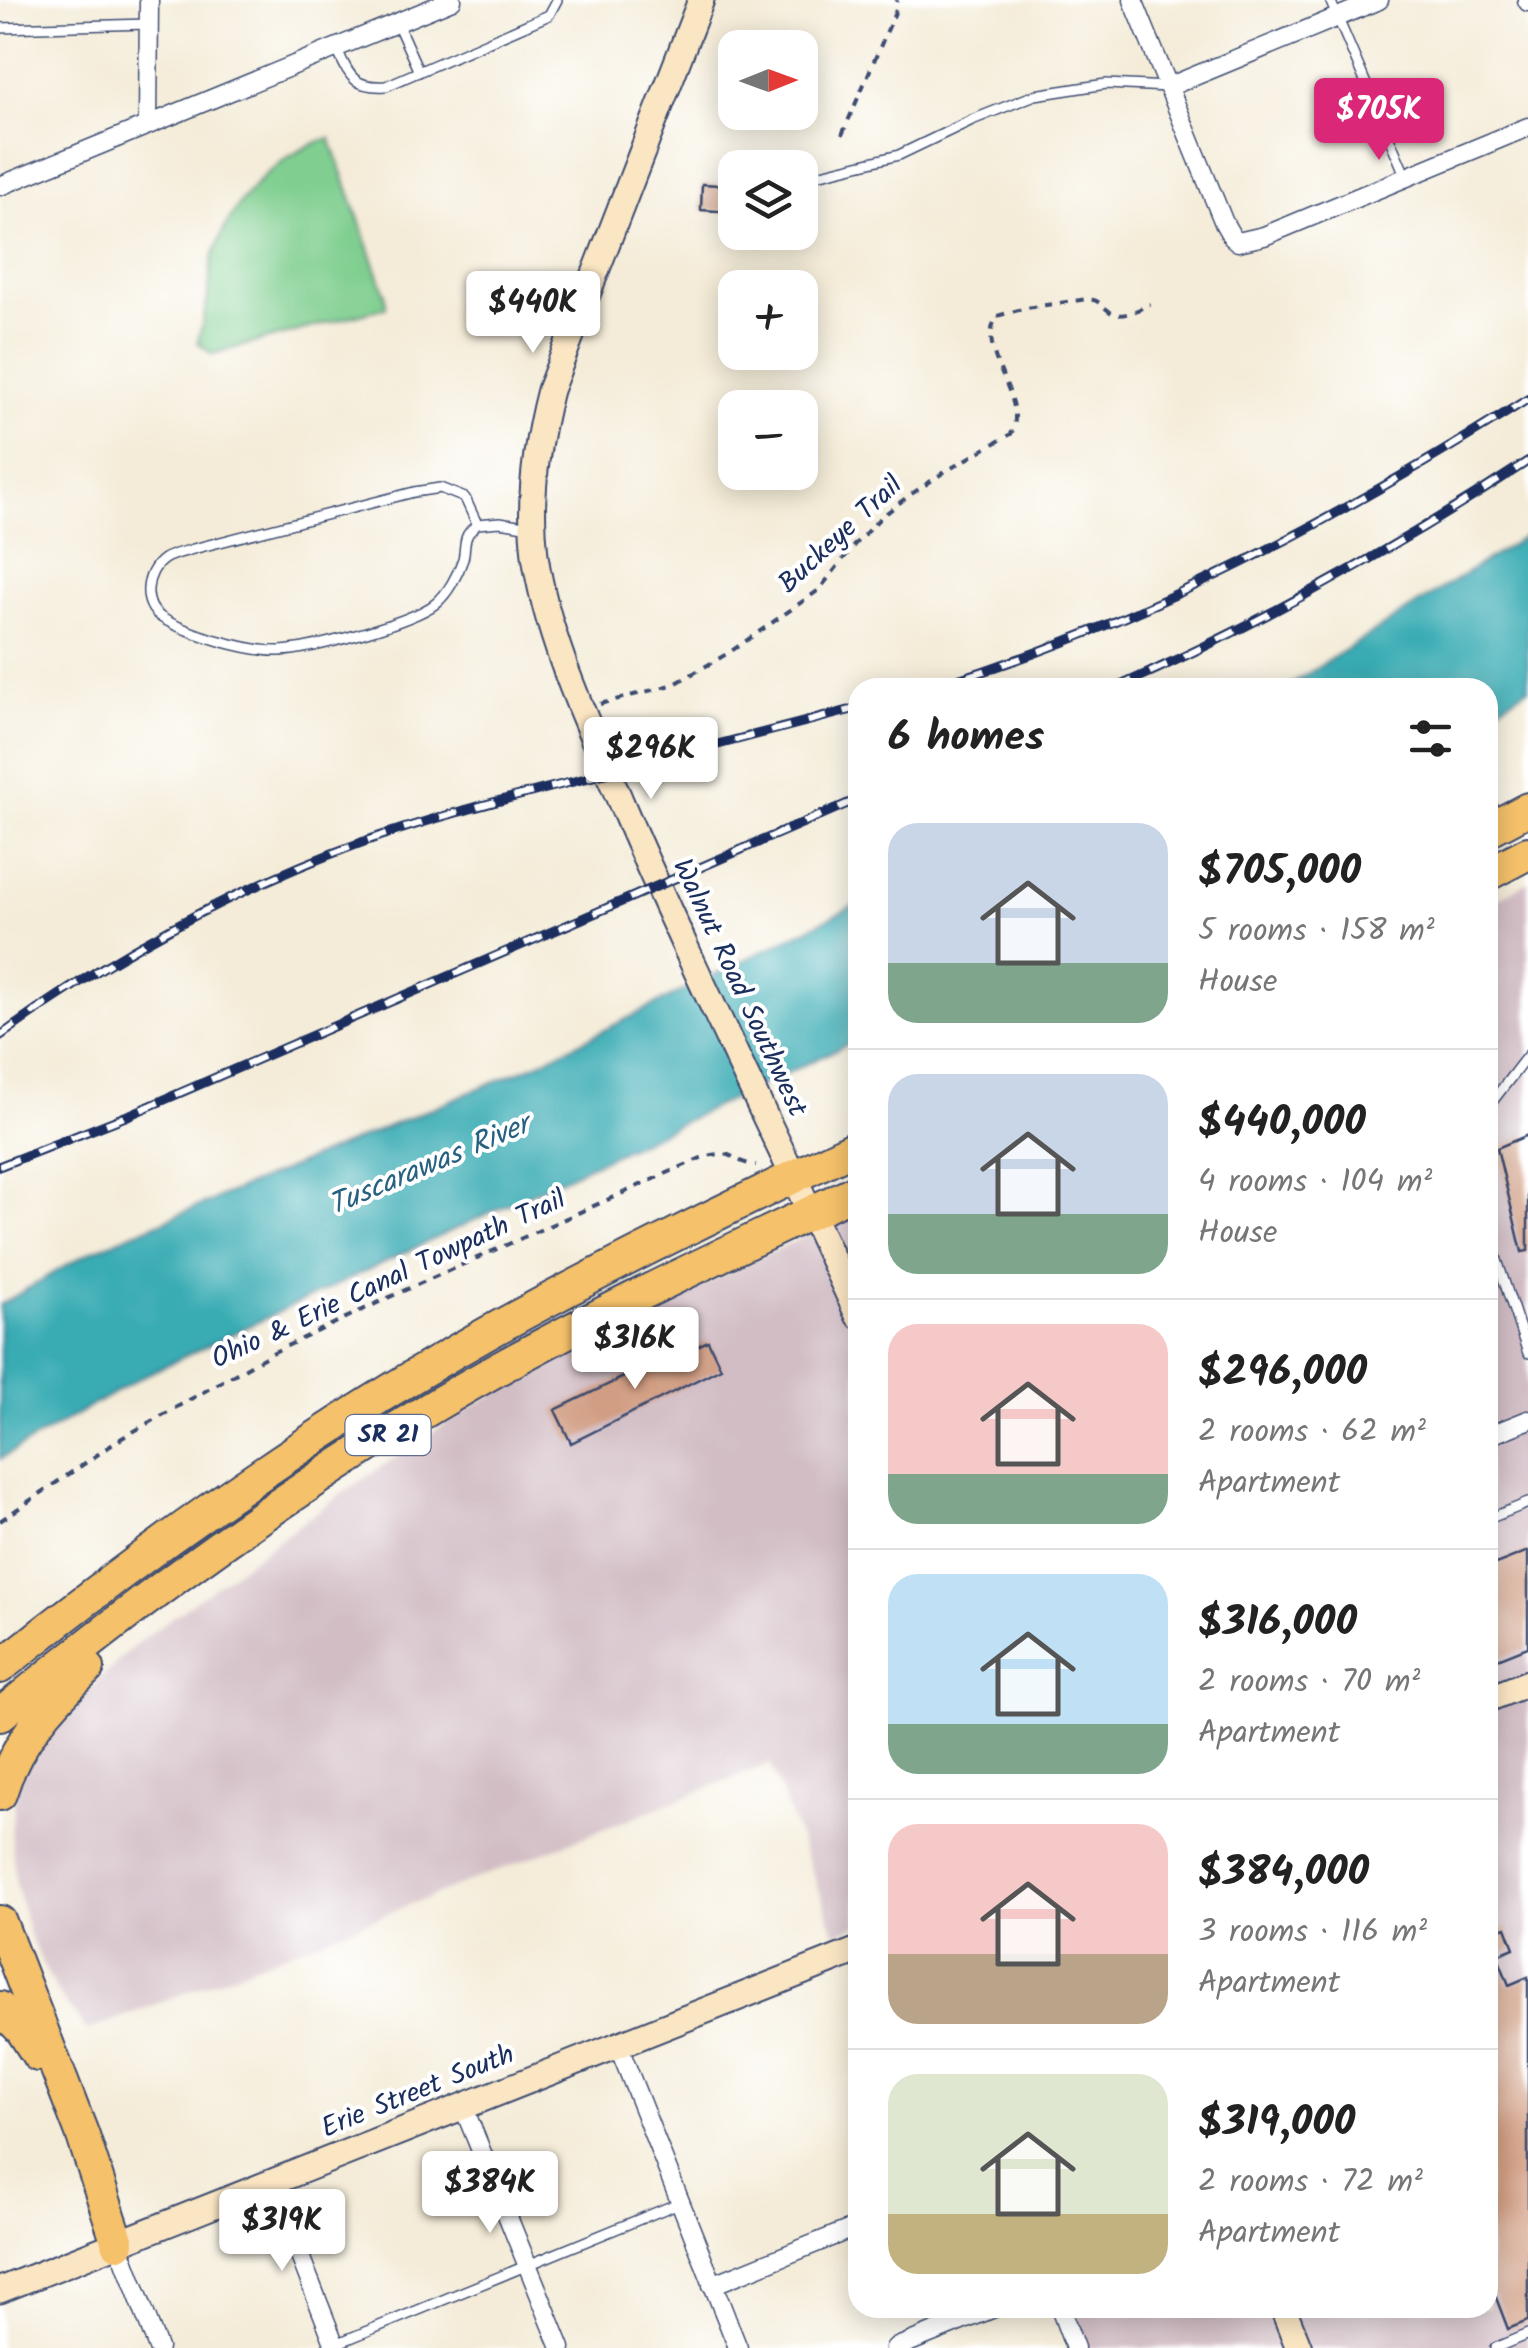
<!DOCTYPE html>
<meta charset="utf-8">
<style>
:root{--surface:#fff;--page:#f2f2f2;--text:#222;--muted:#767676;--line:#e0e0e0;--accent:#db2777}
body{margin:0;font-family:Kalam,sans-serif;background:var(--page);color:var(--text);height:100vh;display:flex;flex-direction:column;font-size:38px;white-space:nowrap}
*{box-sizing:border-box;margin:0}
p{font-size:32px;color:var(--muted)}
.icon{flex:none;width:55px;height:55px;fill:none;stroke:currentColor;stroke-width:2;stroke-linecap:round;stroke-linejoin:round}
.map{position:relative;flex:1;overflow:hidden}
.sheet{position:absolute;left:848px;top:678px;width:650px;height:1640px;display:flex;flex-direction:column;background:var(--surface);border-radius:30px;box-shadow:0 5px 25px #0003}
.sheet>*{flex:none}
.needle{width:65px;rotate:89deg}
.controls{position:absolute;left:718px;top:30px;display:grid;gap:20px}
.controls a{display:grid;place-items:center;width:100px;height:100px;border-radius:20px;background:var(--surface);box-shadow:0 5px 25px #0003;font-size:50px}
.price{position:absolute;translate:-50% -85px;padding:0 22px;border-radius:10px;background:#fff;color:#222;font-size:32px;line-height:65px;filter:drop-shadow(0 2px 5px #0008)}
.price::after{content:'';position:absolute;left:50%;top:60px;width:30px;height:22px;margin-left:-15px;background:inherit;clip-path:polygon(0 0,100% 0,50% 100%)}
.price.current{background:var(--accent);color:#fff}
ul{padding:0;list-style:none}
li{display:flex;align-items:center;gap:30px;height:250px;padding:0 40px}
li+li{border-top:2px solid var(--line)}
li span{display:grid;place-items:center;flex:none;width:280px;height:200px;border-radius:30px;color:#555}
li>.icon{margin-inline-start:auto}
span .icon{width:120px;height:120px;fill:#fffc;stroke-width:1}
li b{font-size:42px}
h2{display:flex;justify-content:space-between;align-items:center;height:120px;padding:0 40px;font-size:42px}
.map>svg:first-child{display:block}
</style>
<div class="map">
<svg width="1528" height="2348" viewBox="0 0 1528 2348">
<rect width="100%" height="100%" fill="#fff"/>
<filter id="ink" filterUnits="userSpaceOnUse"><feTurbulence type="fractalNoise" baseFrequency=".01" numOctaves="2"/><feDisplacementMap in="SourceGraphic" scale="20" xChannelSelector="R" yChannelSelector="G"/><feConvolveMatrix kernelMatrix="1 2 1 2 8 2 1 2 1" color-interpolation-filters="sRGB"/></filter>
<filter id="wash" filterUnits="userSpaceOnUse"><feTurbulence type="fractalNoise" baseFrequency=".0048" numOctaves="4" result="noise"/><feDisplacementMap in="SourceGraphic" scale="40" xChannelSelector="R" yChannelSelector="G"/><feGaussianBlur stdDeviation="2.25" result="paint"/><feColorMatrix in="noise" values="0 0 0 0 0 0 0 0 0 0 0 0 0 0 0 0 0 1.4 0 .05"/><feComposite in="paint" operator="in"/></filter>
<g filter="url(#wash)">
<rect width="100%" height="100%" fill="#f4ecd8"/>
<!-- industrial -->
<g fill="#d2bdc5">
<polygon points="1528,882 1528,2348 1083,2348 1068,2308 1488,2308 1488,904"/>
<polygon points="857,1211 857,1924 836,1934 770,1764 87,2031 55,1989 30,1938 16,1885 11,1833 17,1781 44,1733 137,1643 348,1489 458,1415 576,1346"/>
</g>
<!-- green -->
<path fill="#80cf90" stroke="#4e7f77" stroke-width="2.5" d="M330,138L385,294L386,307L212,354L198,342C201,327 206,312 208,296C211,283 209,270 213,257C231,201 273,156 330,138Z"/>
<!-- water -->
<g fill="#39abb3" stroke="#2a6d88" stroke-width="2.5">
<polygon points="1528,534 1528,688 1488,714 1488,688 1287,687"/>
<polygon points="857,904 857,1040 145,1375 0,1459 0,1305 89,1252 532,1066"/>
</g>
<g id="blocks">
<!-- building -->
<g fill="#d19e83">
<polygon points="702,184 735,186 735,212 701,210"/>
<polygon points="1528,1135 1528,1251 1522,1252 1497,1148"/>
<polygon points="708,1341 721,1368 571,1443 555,1410 638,1370 641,1374"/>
<polygon points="1528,1551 1528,1647 1488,1663 1488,1567"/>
<polygon points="1506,1927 1514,1948 1497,1955 1509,1985 1528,1977 1528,2321 1508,2329 1495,2295 1488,2297 1488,1933"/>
</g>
</g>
</g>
<g filter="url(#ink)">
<use href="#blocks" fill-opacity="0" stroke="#3c4b70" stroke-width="2.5"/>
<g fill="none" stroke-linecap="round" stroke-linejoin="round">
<defs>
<g id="lane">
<polyline points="1330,0 1406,177"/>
<polyline points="397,23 419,72"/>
<polyline points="0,28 149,24"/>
<path d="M336,48C350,76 352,88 386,86L549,15L557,0"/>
<polyline points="801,174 821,174 899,155 972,120 1035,95 1106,84 1168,87"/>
<path d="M477,524L465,498L440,488L414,492L193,549C185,552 171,554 164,559C145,572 141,605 162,618C188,634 250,652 280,651C310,650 412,622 435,604C448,594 458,574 463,559C465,552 464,542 467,536C469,531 474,528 477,524L500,522L530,527"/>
<polyline points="1488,1107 1528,1055"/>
<polyline points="1488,1233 1528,1353"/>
<polyline points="1488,1519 1528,1503"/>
<polyline points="326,2348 679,2203"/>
<polyline points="1495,2348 1528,2334"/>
</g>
<g id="street">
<polyline points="1133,0 1224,223 1232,237 1238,242 1264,236 1528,127"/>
<polyline points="1527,0 1528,2"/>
<polyline points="1168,87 1379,0"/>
<polyline points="148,125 149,0"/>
<polyline points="0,186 452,0"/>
<polyline points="1488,1436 1528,1420"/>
<polyline points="618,2045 738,2348"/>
<polyline points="463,2106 561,2348"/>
<polyline points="271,2182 336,2348"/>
<polyline points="118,2243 158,2348"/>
<polyline points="712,2285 858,2226"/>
<polyline points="1060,2308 1075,2348"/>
<polyline points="895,2348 994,2308"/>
</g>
<g id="secondary">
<path d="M701,0L550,390C536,444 528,499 535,555C547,640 589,727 622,805C696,977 780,1144 858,1315"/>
<polyline points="1488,1699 1528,1683"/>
<polyline points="0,2290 858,1950"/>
<polyline points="1283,2308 1299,2348"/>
</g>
<g id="highway">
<polyline points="1488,830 1528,809"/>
<polyline points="1488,874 1528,853"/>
<path d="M0,1667C154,1544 314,1431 486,1334C608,1266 732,1206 858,1146"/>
<path d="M0,1715C156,1586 321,1468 498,1369C615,1304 737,1248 858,1190"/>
<path d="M0,1794C15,1743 50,1703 88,1668"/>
<polyline points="0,1922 83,2136 118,2243"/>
<polyline points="0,2008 22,2030 38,2055"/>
</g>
</defs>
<!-- lane casing -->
<use href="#lane" stroke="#3c4b70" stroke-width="12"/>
<!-- street casing -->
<use href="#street" stroke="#3c4b70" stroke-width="21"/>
<!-- secondary casing -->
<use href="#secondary" stroke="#3c4b70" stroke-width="29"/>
<!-- highway casing -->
<use href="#highway" stroke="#3c4b70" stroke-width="36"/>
<!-- path -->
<g stroke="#3c4b70" stroke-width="4" stroke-dasharray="8 8" stroke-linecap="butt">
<polyline points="842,135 896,10 897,0"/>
<path d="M600,704L675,684L730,652L819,590L855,544L879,519L907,497L946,471L1011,434C1030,397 974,354 997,316L1026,308L1087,299C1100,300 1099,304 1109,311C1120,321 1139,309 1150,304"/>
<path d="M0,1521L122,1438L272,1353L392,1296L701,1158C737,1147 728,1162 756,1165"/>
</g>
<!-- lane -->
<use href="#lane" stroke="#fff" stroke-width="9"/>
<!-- street -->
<use href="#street" stroke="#fff" stroke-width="18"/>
<!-- secondary -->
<use href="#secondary" stroke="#fbe6c4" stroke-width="25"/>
<!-- highway -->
<use href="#highway" stroke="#f5c16b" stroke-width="32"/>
<defs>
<g id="rail">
<path d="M931,688C1149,622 1337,519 1528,399"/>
<path d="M1115,688C1260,624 1396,548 1528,461"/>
<path d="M0,1036C111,956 231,890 360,843C424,820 490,803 556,786C657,760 757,735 858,708"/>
<polyline points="0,1166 129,1115 858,799"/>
</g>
</defs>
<!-- rail casing -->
<use href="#rail" stroke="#1b2f5e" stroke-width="10"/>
<!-- rail -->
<use href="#rail" stroke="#fff" stroke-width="6" stroke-dasharray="19" stroke-linecap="butt"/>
</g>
</g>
<g text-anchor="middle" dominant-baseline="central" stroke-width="8" stroke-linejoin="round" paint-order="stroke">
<!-- shield labels -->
<rect fill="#fff" stroke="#5f6d8e" stroke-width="2.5" x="345.5" y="1415" width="85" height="40" rx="8"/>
<g font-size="25" font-weight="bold" fill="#1b2f5e">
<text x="388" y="1435">SR 21</text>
</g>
<!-- street labels -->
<g font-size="28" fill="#1b2f5e" stroke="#fff">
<text transform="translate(841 535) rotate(-43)">Buckeye Trail</text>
<text transform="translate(739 988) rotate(65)">Walnut Road Southwest</text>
<text transform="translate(389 1280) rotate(-25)">Ohio &amp; Erie Canal Towpath Trail</text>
<text transform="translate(418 2092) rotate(-22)">Erie Street South</text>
</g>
<!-- water labels -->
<g font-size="30" font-style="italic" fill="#276180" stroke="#fff">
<text transform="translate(429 1166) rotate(-23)">Tuscarawas River</text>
</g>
</g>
</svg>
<div class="controls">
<a><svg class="needle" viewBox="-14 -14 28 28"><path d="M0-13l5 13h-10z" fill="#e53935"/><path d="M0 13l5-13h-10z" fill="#767676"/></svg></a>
<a><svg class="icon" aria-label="layers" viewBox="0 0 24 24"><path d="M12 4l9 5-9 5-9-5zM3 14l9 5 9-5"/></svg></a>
<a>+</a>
<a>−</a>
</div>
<b class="price current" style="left:1379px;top:163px">$705K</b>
<b class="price" style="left:533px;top:356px">$440K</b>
<b class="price" style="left:651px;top:802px">$296K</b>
<b class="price" style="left:635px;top:1392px">$316K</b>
<b class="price" style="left:490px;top:2236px">$384K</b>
<b class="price" style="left:282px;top:2274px">$319K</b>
<section class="sheet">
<h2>6 homes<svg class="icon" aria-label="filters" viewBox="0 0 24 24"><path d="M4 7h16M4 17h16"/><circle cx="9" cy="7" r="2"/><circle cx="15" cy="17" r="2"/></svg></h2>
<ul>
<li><span style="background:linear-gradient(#c9d6e8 70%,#7fa58c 0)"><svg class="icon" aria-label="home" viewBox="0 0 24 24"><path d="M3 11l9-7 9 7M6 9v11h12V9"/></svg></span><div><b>$705,000</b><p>5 rooms · 158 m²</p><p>House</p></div></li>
<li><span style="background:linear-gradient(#c9d6e8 70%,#7fa58c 0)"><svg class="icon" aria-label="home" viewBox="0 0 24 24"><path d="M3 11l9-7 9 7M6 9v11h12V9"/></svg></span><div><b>$440,000</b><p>4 rooms · 104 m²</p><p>House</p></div></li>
<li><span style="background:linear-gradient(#f6c9c9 75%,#7fa58c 0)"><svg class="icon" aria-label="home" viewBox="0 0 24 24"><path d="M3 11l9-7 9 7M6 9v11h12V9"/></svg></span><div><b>$296,000</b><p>2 rooms · 62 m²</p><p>Apartment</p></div></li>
<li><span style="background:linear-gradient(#bfe0f5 75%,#7fa58c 0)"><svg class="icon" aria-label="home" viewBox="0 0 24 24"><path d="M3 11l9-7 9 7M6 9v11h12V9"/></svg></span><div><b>$316,000</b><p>2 rooms · 70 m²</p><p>Apartment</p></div></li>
<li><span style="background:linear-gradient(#f6c9c9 65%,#b9a48a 0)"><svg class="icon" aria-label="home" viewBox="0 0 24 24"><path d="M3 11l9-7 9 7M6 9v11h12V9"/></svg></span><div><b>$384,000</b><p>3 rooms · 116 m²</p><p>Apartment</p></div></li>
<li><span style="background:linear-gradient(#dfe7d0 70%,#c2b280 0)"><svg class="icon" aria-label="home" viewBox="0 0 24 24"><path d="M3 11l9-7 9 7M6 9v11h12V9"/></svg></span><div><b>$319,000</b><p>2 rooms · 72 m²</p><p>Apartment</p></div></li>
</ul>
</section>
</div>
